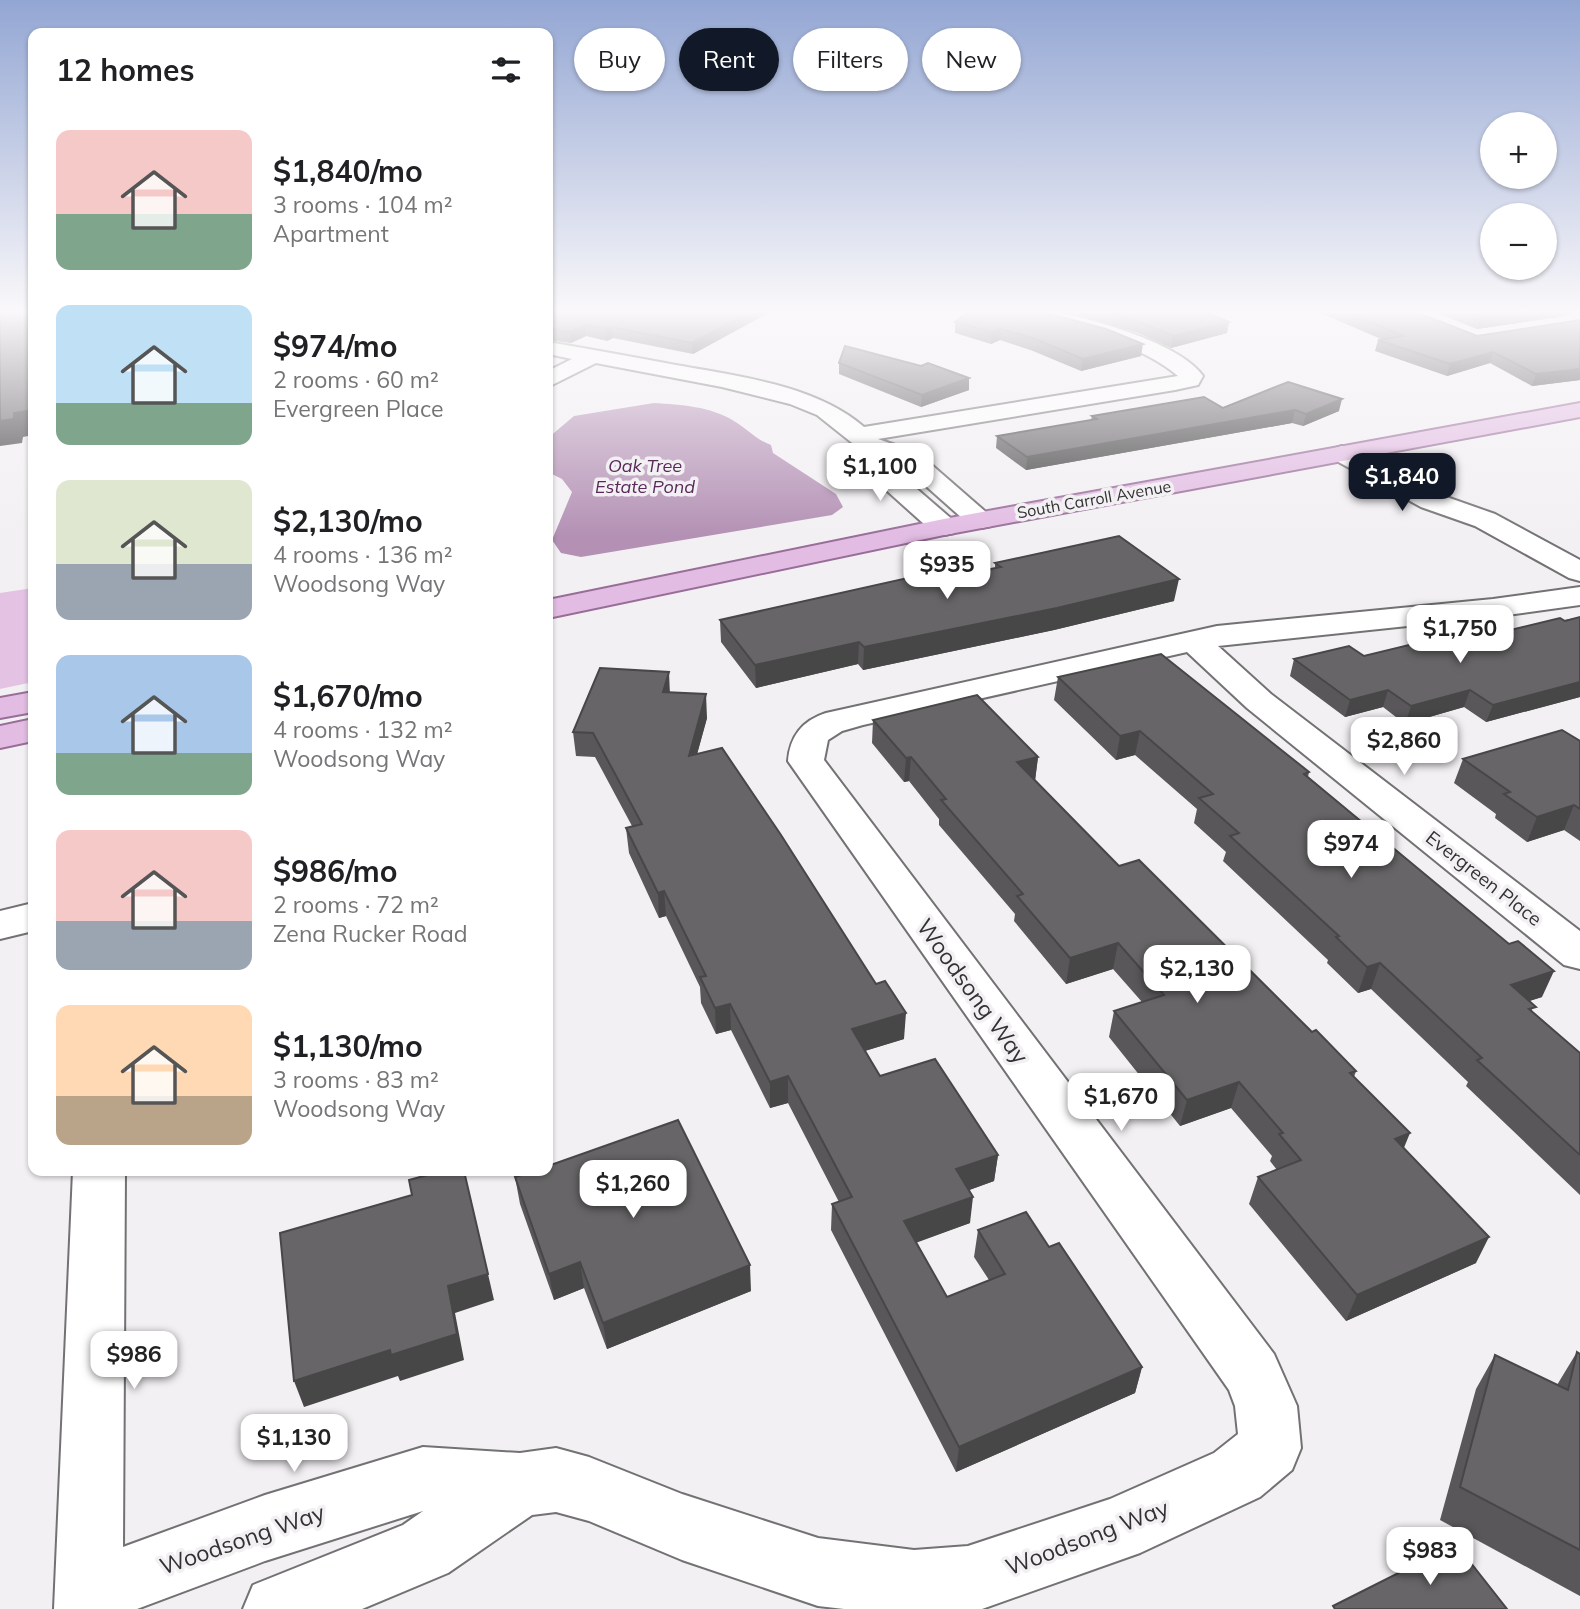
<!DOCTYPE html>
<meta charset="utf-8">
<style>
:root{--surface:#fff;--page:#f6f6f6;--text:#202124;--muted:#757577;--accent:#111827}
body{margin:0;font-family:Mulish,sans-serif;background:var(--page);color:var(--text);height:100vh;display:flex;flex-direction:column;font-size:26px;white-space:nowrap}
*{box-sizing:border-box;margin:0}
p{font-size:23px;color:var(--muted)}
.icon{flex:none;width:38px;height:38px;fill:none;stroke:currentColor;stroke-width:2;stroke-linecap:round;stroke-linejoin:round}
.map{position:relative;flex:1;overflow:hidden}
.panel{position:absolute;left:28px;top:28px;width:525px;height:1148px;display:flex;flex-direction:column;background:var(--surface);border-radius:14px;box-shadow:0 2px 5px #0004}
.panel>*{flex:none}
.hud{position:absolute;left:574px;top:28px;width:665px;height:63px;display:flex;gap:14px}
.fabs{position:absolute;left:1480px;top:112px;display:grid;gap:14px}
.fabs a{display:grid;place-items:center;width:77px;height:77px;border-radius:50%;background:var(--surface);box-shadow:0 2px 5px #0004;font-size:35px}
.price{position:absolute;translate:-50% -60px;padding:0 16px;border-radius:14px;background:#fff;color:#222;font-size:23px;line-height:46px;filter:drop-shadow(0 2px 4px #0008)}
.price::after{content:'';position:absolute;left:50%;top:42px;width:21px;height:16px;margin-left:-10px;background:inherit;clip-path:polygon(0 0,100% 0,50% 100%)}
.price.selected{background:var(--accent);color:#fff}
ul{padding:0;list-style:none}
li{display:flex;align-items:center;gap:21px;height:175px;padding:0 28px}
li span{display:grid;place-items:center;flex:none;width:196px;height:140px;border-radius:14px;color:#555}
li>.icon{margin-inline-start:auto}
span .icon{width:84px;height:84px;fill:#fffc;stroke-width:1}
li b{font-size:30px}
h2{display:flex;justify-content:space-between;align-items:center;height:84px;padding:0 28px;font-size:30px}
.tag{padding:0 24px;border-radius:32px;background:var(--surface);box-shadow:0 2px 5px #0004;font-size:24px;line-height:63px}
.tag.selected{background:var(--accent);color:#fff}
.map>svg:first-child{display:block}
</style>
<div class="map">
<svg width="1580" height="1609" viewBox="0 0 1580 1609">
<rect width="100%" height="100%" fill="#f3f0f3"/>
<!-- green -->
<polygon fill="#e3c2e4" points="33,588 33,682 0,689 0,593"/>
<!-- water -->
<path fill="#b390b4" d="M654,403C681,405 710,406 734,421C747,429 757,440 771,445L773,453L836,494L843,507L832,515L581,557L561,553L552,540L572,492L562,479L548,472V438L574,416Z"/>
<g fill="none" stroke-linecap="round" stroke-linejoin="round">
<defs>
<g id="minor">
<path d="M1023,312C1035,312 1049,310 1061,313C1098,321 1181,344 1203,376L1198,385L1175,390L878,439L918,453L995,520L991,526L981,528L971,526L900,463L887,460L888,464L954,521L958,527L954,533L944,535L934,533L866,472L862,467L861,450L817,415L790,404L722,387L596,363L548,387V371L572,359L548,354V342C591,349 633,357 676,365C737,376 816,385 864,427L1178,376C1140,343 1073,328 1026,316Z"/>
<polygon points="1342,446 1441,495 1495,514 1580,560 1580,581 1569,578 1475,526 1421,507 1333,459 1329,454 1333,449"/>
<path d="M1580,587V605L1493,617L1218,646L1271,694L1580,931V969L1564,965L1247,708L1187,652L863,725L842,731L828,740L824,760L1274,1354L1297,1406L1301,1448L1292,1470L1260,1497L1140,1553L982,1609H844L818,1606L682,1560L589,1521L556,1512L532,1515L448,1573L362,1609H243L253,1585L403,1525L423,1511L265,1561L137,1609H54L73,1171H125L123,1547L265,1495L423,1447L520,1453L556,1448L589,1457L682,1494L818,1538L914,1550L968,1546L1110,1499L1214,1453L1238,1434L1235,1406L1229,1390L788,761C790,736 802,721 826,713L1217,626L1493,599Z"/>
<polygon points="33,903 33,931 0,939 0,911"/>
</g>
<g id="major">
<polygon points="1580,403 1580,417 944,535 548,618 548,600 944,519"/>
<polygon points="33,692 33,712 0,718 0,698"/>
<polygon points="33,719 33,741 0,748 0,726"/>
</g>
</defs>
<!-- minor casing -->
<use href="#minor" stroke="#737174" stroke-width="4"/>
<!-- major casing -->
<use href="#major" stroke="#986e99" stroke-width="4"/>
<!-- minor -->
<use href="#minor" fill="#fff" fill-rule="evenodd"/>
<!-- major -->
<use href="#major" fill="#e2bce3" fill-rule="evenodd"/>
</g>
<!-- wall -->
<g fill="#595759">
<polygon points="548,312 770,312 693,354 613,338 607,341 586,336 571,343 548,340"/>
<polygon points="968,312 1141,356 1081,371 1033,351 1000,340 991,344 955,333 955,322"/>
<polygon points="1068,312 1206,312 1229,322 1227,333 1171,348 1138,333"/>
<polygon points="1318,312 1416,312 1477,336 1580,320 1580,380 1532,386 1490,363 1447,376 1375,351 1378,340 1381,339"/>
<polygon points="1434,312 1573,312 1559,317 1477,329"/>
<polygon points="839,363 969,390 921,407 839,374"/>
<polygon points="1223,408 1339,411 1303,426 1292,423 1026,470 996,448 997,436 1091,420 1092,416"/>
<polygon points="995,563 1174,601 1054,630 863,670 858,664 756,688 721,642 720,620 995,569"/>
<polygon points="1580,617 1580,697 1486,722 1464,707 1405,724 1383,707 1345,717 1290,676 1294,659 1364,656 1498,633"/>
<polygon points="1058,677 1309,772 1308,777 1542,997 1529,1001 1533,1013 1580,1053 1580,1195 1466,1086 1468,1082 1371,989 1358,993 1327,963 1328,960 1223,861 1226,852 1194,823 1197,809 1135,755 1116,760 1054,700"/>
<polygon points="670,692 707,718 697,754 904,1039 865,1051 880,1076 998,1155 994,1181 969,1190 970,1223 916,1242 947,1297 989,1280 974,1257 978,1230 1049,1247 1142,1367 1135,1393 956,1472 831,1230 832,1204 839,1202 788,1103 770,1108 731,1030 716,1034 701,1003 700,987 666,916 659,918 629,853 626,828 632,826 595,757 576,756 573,732"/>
<polygon points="873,720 1038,757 1035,780 1119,866 1312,1032 1356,1071 1354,1077 1403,1148 1476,1263 1346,1321 1249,1204 1258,1177 1277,1170 1270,1161 1272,1156 1231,1108 1180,1126 1109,1037 1114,1011 1142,1002 1113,969 1066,984 1014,921 1015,914 939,825 939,819 909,781 904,782 872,743"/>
<polygon points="1580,741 1580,841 1564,830 1527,842 1495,818 1496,814 1454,783 1463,759"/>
<polygon points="515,1177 751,1291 607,1349 584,1288 554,1300 520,1204"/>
<polygon points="1577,1352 1580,1354 1580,1596 1440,1520 1476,1389 1495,1355 1557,1385"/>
</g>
<!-- shaded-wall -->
<g fill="#484748">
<polygon points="750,312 770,312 693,354 692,343"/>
<polygon points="1521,312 1573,312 1559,317 1477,329 1481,318"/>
<polygon points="1229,322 1227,333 1171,348 1173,336"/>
<polygon points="585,325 586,336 571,343 570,332"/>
<polygon points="612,327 613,338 607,341 606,329"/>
<polygon points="1001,329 1000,340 991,344 992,332"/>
<polygon points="1143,344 1141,356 1081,371 1083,359"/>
<polygon points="1493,352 1490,363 1447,376 1450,364"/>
<polygon points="1580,369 1580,380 1532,386 1536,374"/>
<polygon points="969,378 969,390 921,407 922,395"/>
<polygon points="1342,399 1339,411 1303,426 1306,414"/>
<polygon points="33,403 33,435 23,437 22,443 0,446 0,421"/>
<polygon points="1295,410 1292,423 1026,470 1027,457"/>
<polygon points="1179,579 1174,601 1054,630 863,670 864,647"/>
<polygon points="859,642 858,664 756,688 755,665"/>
<polygon points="669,672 670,695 663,692"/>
<polygon points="1580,682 1580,697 1486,722 1493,705"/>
<polygon points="1388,690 1383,707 1345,717 1350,700"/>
<polygon points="1470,690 1464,707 1405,724 1411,706"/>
<polygon points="706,694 707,718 690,780 689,756"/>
<polygon points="1140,731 1135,755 1116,760 1120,736"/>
<polygon points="911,757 909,781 904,782 906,758"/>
<polygon points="1038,757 1035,781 1017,762"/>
<polygon points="1574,805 1564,830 1527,842 1537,817"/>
<polygon points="664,891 666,916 659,918 658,893"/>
<polygon points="1118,943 1113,969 1066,984 1070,958"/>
<polygon points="1380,963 1371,989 1358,993 1367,967"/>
<polygon points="1554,971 1542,997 1499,1011 1511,985"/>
<polygon points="730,1004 731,1030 716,1034 715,1008"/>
<polygon points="906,1013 904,1039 851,1055 852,1029"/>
<polygon points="788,1076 788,1103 770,1108 770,1082"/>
<polygon points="1239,1082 1231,1108 1180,1126 1187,1100"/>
<polygon points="1410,1133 1399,1160 1395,1139"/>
<polygon points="998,1155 994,1181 953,1196 956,1169"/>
<polygon points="973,1197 970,1223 902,1248 904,1221"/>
<polygon points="1489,1237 1476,1263 1346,1321 1357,1295"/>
<polygon points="580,1262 584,1288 554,1300 549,1274"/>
<polygon points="750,1265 751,1291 607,1349 603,1323"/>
<polygon points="488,1274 494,1300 455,1313 464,1360 400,1381 398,1376 304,1407 294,1381 448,1286"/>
<polygon points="1142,1367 1135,1393 956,1472 959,1447"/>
</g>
<!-- building -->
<g fill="#676567" stroke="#484748" stroke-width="2">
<polygon points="0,312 33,312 33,410 14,413 14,419 0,421"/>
<polygon points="548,312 750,312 692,343 612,327 606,329 585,325 570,332 548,328"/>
<polygon points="968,312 1043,312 1106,329 1143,344 1083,359 1035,339 1001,329 992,332 955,322"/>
<polygon points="1108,312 1206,312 1229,322 1173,336 1140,322"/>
<polygon points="1346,312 1416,312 1477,336 1580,320 1580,369 1536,374 1493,352 1450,364 1378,340 1404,336"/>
<polygon points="1465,312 1521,312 1481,318"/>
<polygon points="845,346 921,366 928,363 969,378 922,395 839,363"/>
<polygon points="1288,382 1342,399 1306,414 1295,410 1027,457 997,436 1097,419 1092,416 1204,397 1223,408"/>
<polygon points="1119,536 1179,579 1057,608 864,647 859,642 755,665 720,620 912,577 918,583 1001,567 995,563"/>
<polygon points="1580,617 1580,682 1493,705 1470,690 1411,706 1388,690 1350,700 1294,659 1349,646 1364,656 1487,626 1498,633 1560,618 1565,621"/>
<polygon points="1161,654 1309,772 1304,774 1509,944 1518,941 1554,971 1511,985 1536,1007 1529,1009 1580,1053 1580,1155 1477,1060 1482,1058 1380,963 1367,967 1336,937 1339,936 1230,836 1239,833 1199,798 1213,794 1140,731 1120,736 1058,677"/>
<polygon points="600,668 669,672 663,692 706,694 689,756 722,748 781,835 876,984 885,981 906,1013 852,1029 880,1076 935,1059 998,1155 956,1169 973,1197 904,1221 947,1297 1005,1274 978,1230 1026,1212 1049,1247 1059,1243 1142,1367 959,1447 832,1204 852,1197 788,1076 770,1082 730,1004 715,1008 700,977 706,976 664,891 658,893 626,828 642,824 593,733 573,732"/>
<polygon points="977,695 1038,757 1017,762 1119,866 1139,860 1312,1032 1316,1030 1356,1071 1350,1073 1410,1133 1395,1139 1489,1237 1357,1295 1258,1177 1301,1160 1279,1134 1283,1133 1239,1082 1187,1100 1114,1011 1164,995 1118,943 1070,958 1017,896 1023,894 941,800 946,799 911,757 906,758 873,720"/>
<polygon points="1562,730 1580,741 1580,809 1574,805 1537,817 1504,794 1510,792 1463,759"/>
<polygon points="678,1120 750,1265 603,1323 580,1262 549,1274 515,1177 534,1171 548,1171 548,1166"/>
<polygon points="442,1171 464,1171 488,1274 448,1286 457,1334 391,1355 390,1350 294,1381 280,1233 412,1195 409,1180"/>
<polygon points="1577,1352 1580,1354 1580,1550 1460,1487 1495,1355 1568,1390"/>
<polygon points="1456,1544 1507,1609 1335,1609 1333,1606"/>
</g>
<!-- sky -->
<linearGradient id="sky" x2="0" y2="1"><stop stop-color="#93a6d3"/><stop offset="0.58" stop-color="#faf8fa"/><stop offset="1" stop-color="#faf8fa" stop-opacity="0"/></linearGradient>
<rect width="1580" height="537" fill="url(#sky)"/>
<g text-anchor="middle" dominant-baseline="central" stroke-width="7" stroke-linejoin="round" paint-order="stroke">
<!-- far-street labels -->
<g font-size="16" fill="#333233" stroke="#f3f0f3">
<text transform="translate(1094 499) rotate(-10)">South Carroll Avenue</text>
</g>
<!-- far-water labels -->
<g font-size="18" font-style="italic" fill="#572a59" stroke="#f3f0f3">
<text x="645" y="465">Oak Tree<tspan x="645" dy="21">Estate Pond</tspan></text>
</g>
<!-- street labels -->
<g font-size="19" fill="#333233" stroke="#f3f0f3">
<text transform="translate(1484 878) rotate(38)">Evergreen Place</text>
</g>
<!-- near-street labels -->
<g font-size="23" fill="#333233" stroke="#f3f0f3">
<text transform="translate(973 991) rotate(54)">Woodsong Way</text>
<text transform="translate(1087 1537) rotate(-21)">Woodsong Way</text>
<text transform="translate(242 1539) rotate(-19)">Woodsong Way</text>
</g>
</g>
</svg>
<div class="fabs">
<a>+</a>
<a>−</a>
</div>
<b class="price" style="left:880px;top:503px">$1,100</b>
<b class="price selected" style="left:1402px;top:513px">$1,840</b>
<b class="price" style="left:947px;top:601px">$935</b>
<b class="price" style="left:1460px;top:665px">$1,750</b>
<b class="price" style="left:1404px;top:777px">$2,860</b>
<b class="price" style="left:1351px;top:880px">$974</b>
<b class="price" style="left:1197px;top:1005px">$2,130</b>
<b class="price" style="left:1121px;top:1133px">$1,670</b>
<b class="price" style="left:633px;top:1220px">$1,260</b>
<b class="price" style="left:134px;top:1391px">$986</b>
<b class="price" style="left:294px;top:1474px">$1,130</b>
<b class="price" style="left:1430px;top:1587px">$983</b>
<div class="hud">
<a class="tag">Buy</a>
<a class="tag selected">Rent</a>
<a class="tag">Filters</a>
<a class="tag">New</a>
</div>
<section class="panel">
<h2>12 homes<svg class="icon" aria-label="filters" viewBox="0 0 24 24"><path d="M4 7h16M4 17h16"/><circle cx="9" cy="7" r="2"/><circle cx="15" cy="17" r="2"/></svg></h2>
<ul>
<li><span style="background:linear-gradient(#f6c9c9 60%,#7fa58c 0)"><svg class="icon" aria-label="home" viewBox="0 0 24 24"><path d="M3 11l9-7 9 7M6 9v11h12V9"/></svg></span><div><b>$1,840/mo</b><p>3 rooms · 104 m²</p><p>Apartment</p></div></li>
<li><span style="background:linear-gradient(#bfe0f5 70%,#7fa58c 0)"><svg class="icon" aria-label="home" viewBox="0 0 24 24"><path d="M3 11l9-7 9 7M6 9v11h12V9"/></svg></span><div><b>$974/mo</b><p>2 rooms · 60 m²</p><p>Evergreen Place</p></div></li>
<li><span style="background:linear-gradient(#dfe7d0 60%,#9aa5b1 0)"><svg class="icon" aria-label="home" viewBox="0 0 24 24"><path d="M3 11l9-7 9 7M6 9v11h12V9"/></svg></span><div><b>$2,130/mo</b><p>4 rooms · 136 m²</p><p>Woodsong Way</p></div></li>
<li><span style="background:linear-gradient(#a9c7e8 70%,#7fa58c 0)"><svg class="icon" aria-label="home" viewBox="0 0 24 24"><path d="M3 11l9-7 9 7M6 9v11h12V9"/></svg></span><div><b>$1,670/mo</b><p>4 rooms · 132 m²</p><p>Woodsong Way</p></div></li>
<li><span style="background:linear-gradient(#f6c9c9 65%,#9aa5b1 0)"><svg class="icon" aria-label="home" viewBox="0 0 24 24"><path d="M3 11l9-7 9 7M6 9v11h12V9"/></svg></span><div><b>$986/mo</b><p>2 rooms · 72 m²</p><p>Zena Rucker Road</p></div></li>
<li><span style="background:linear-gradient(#ffd9b3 65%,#b9a48a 0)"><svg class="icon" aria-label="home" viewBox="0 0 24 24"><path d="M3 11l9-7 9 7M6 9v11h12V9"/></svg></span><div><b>$1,130/mo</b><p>3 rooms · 83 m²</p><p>Woodsong Way</p></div></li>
</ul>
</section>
</div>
